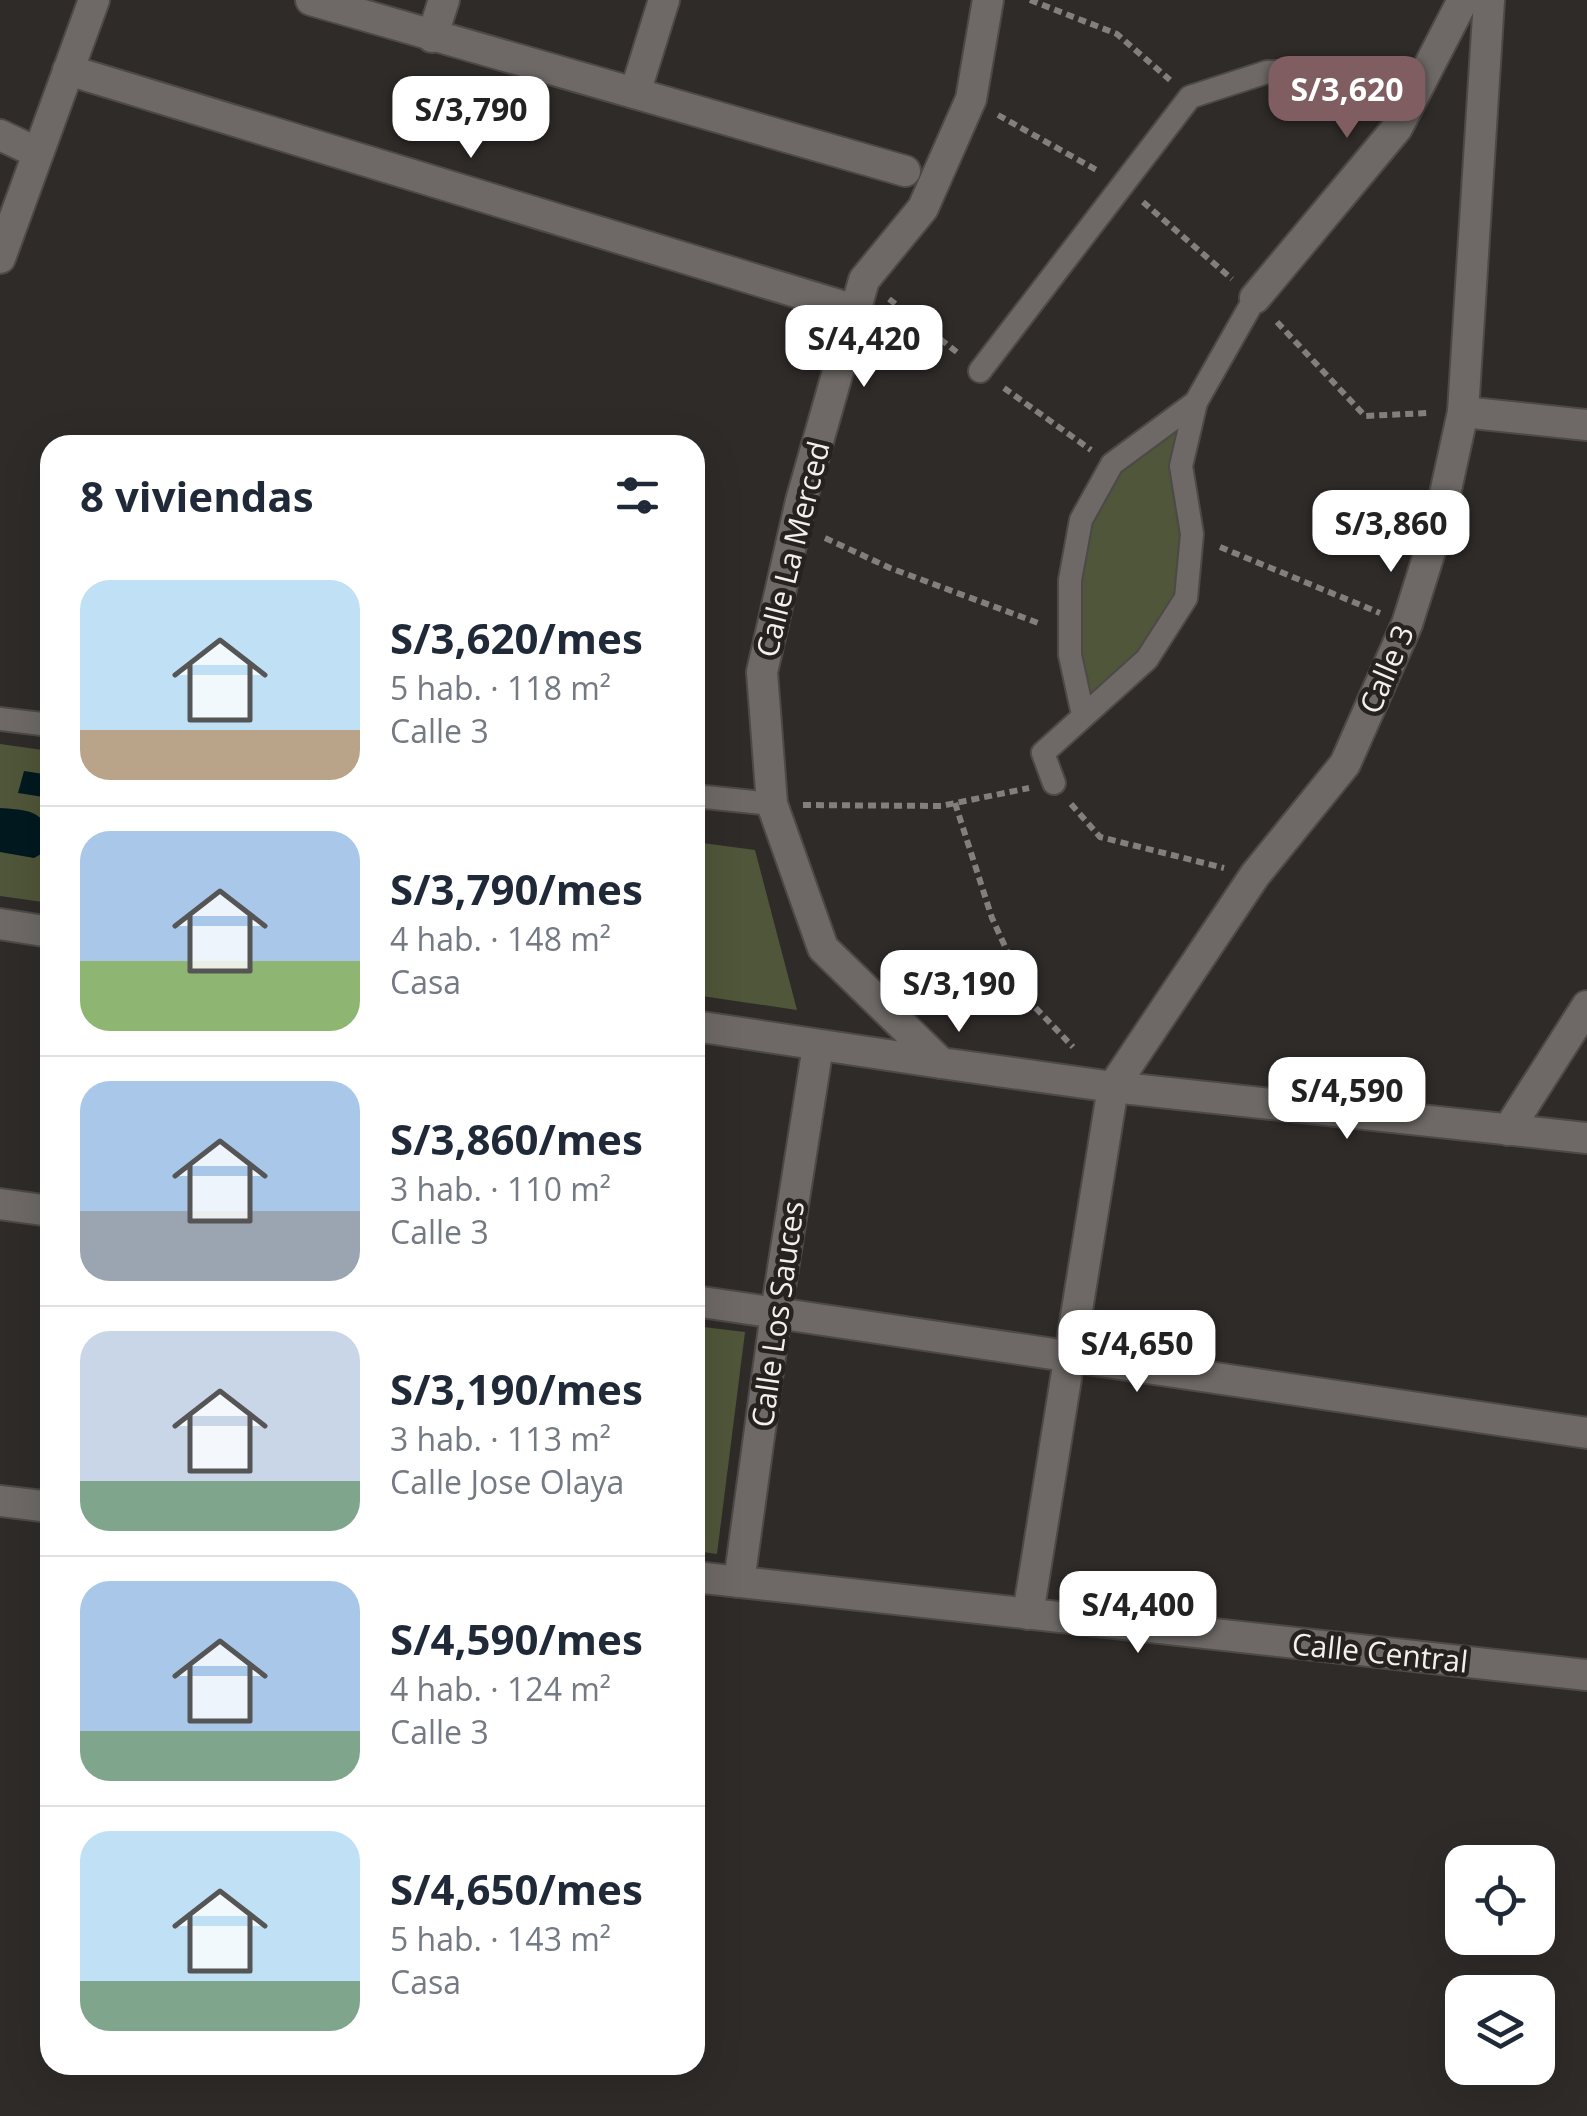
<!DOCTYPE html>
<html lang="es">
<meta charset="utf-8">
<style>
:root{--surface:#fff;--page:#f6f6f7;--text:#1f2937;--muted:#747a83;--line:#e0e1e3;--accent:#7f5d61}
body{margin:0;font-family:"Open Sans",sans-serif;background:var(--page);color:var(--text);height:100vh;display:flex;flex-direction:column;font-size:38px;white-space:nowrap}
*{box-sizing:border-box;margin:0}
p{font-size:32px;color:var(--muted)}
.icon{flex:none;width:55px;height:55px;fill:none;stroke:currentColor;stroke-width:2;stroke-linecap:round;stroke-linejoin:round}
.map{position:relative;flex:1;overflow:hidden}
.details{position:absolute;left:40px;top:435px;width:665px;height:1640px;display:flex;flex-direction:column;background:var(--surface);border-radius:30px;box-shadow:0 10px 40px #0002}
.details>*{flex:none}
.fabs{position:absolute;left:1445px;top:1845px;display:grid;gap:20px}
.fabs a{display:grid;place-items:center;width:110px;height:110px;border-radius:20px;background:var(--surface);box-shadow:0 10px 40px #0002;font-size:50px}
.price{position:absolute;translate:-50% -85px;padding:0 22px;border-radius:20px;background:#fff;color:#222;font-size:32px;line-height:65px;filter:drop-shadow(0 2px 5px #0008)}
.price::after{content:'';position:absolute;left:50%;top:60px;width:30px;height:22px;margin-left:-15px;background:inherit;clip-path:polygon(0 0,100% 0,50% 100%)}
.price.current{background:var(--accent);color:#fff}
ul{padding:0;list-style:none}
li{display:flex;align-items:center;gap:30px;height:250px;padding:0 40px}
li+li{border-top:2px solid var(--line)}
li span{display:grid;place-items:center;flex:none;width:280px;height:200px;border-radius:30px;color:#555}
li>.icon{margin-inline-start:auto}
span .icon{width:120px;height:120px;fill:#fffc;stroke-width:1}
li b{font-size:42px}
h2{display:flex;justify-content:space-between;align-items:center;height:120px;padding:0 40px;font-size:42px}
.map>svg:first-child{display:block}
</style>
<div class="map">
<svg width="1587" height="2116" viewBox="0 0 1587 2116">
<rect width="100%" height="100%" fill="#2f2b29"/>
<!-- green -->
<g fill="#505639">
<polygon points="1196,402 1181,466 1186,598 1083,715 1070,580 1112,464"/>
<polygon points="0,744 50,751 50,903 0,896"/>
<polygon points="695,842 755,850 797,1010 695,995"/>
<polygon points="695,1326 745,1332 717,1554 695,1551"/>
</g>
<!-- water -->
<g fill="#00191f">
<polygon points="24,771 50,775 50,798 18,793"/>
<path d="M0,808C20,810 37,808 47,827L41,854L34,858L0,852Z"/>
</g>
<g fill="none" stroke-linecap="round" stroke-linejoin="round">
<defs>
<g id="lane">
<polyline points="980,371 1190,97 1267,72 1426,71"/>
<polyline points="1083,715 1070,655 1070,580 1081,520 1112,464 1196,402 1255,298"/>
<polyline points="0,719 50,725"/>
<polyline points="1054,783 1043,753 1147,659 1186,598 1192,534 1181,466 1196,402"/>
<polyline points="695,796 772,804"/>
</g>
<g id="street">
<polyline points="311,0 905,171"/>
<polyline points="988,0 971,99 923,208 864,280 801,501 762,672 772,804 823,948 941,1063 1113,1087 1587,1138"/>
<polyline points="432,37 444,0"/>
<polyline points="68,70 855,310"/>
<polyline points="635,93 664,0"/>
<polyline points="0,135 38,153"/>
<polyline points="0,258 94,0"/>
<polyline points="1255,298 1397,128 1463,0"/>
<polyline points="1463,412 1587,425"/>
<polyline points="0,924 50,932"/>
<polyline points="695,1026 941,1063"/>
<polyline points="1508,1130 1587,1006"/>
<polyline points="0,1204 50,1211"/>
<polyline points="695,1301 1587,1433"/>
<polyline points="0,1501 50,1507"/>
<polyline points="695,1577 1587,1675"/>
<polyline points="739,1582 776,1313 818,1046"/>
<polyline points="1028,1614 1113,1087"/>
</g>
<polyline id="secondary" points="1113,1087 1255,875 1345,764 1407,624 1438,526 1463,412 1489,0"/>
</defs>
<!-- lane casing -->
<use href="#lane" stroke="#4c4947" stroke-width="26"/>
<!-- street casing -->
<use href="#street" stroke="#4c4947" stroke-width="34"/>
<!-- secondary casing -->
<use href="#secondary" stroke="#4c4947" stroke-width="34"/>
<!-- path -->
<g stroke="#837f7e" stroke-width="6" stroke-dasharray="8 5" stroke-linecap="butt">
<polyline points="1030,0 1117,34 1170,80"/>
<polyline points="998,115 1100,172"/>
<polyline points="1143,202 1232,279"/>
<polyline points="889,299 958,353"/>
<polyline points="1277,322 1365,416 1428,413"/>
<polyline points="1004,388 1091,450"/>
<polyline points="825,538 890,568 1041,624"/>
<polyline points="1220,547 1380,613"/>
<polyline points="955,803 992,918 1031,1003 1073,1047"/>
<polyline points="1071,804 1100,837 1224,868"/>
<polyline points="803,805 941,806 1029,788"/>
</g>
<!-- lane -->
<use href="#lane" stroke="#6e6966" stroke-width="22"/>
<!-- street -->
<use href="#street" stroke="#6e6966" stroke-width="30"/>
<!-- secondary -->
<use href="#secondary" stroke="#6e6966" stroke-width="30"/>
</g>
<g text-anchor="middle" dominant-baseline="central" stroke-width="9" stroke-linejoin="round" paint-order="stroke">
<!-- street labels -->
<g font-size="30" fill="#f2efee" stroke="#25221f">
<text transform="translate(792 549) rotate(-76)">Calle La Merced</text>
<text transform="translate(1386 669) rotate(-67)">Calle 3</text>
<text transform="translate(777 1314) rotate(-82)">Calle Los Sauces</text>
<text transform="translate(1380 1652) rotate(6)">Calle Central</text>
</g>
</g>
</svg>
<div class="fabs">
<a><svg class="icon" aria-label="locate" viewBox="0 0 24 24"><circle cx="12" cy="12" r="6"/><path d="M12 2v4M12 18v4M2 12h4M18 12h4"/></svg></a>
<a><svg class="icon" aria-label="layers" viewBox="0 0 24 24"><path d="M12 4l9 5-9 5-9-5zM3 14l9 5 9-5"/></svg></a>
</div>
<b class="price current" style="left:1347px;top:141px">S/3,620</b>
<b class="price" style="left:471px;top:161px">S/3,790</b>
<b class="price" style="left:864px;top:390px">S/4,420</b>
<b class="price" style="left:1391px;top:575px">S/3,860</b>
<b class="price" style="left:959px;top:1035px">S/3,190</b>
<b class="price" style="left:1347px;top:1142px">S/4,590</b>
<b class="price" style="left:1137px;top:1395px">S/4,650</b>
<b class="price" style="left:1138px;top:1656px">S/4,400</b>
<section class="details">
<h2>8 viviendas<svg class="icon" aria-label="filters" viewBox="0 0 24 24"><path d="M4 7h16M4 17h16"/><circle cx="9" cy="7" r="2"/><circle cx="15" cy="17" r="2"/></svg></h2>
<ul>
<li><span style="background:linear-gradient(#bfe0f5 75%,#b9a48a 0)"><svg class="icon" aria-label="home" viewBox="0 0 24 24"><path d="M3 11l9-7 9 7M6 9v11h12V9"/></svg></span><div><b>S/3,620/mes</b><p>5 hab. · 118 m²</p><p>Calle 3</p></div></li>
<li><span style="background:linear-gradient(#a9c7e8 65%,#8fb573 0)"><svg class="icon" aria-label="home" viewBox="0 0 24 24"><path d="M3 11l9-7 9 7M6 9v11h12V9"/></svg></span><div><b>S/3,790/mes</b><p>4 hab. · 148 m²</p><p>Casa</p></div></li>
<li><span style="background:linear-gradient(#a9c7e8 65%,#9aa5b1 0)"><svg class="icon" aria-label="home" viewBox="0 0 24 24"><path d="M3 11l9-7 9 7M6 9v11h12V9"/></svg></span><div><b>S/3,860/mes</b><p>3 hab. · 110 m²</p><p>Calle 3</p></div></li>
<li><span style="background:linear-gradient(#c9d6e8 75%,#7fa58c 0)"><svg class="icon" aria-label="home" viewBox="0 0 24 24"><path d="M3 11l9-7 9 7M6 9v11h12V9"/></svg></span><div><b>S/3,190/mes</b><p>3 hab. · 113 m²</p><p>Calle Jose Olaya</p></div></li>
<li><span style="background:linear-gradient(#a9c7e8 75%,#7fa58c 0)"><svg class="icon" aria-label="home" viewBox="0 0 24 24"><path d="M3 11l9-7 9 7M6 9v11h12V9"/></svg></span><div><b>S/4,590/mes</b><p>4 hab. · 124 m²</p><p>Calle 3</p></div></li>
<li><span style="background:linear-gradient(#bfe0f5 75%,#7fa58c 0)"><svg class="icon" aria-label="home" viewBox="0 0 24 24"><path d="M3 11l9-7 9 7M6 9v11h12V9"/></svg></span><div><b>S/4,650/mes</b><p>5 hab. · 143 m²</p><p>Casa</p></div></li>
</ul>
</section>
</div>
